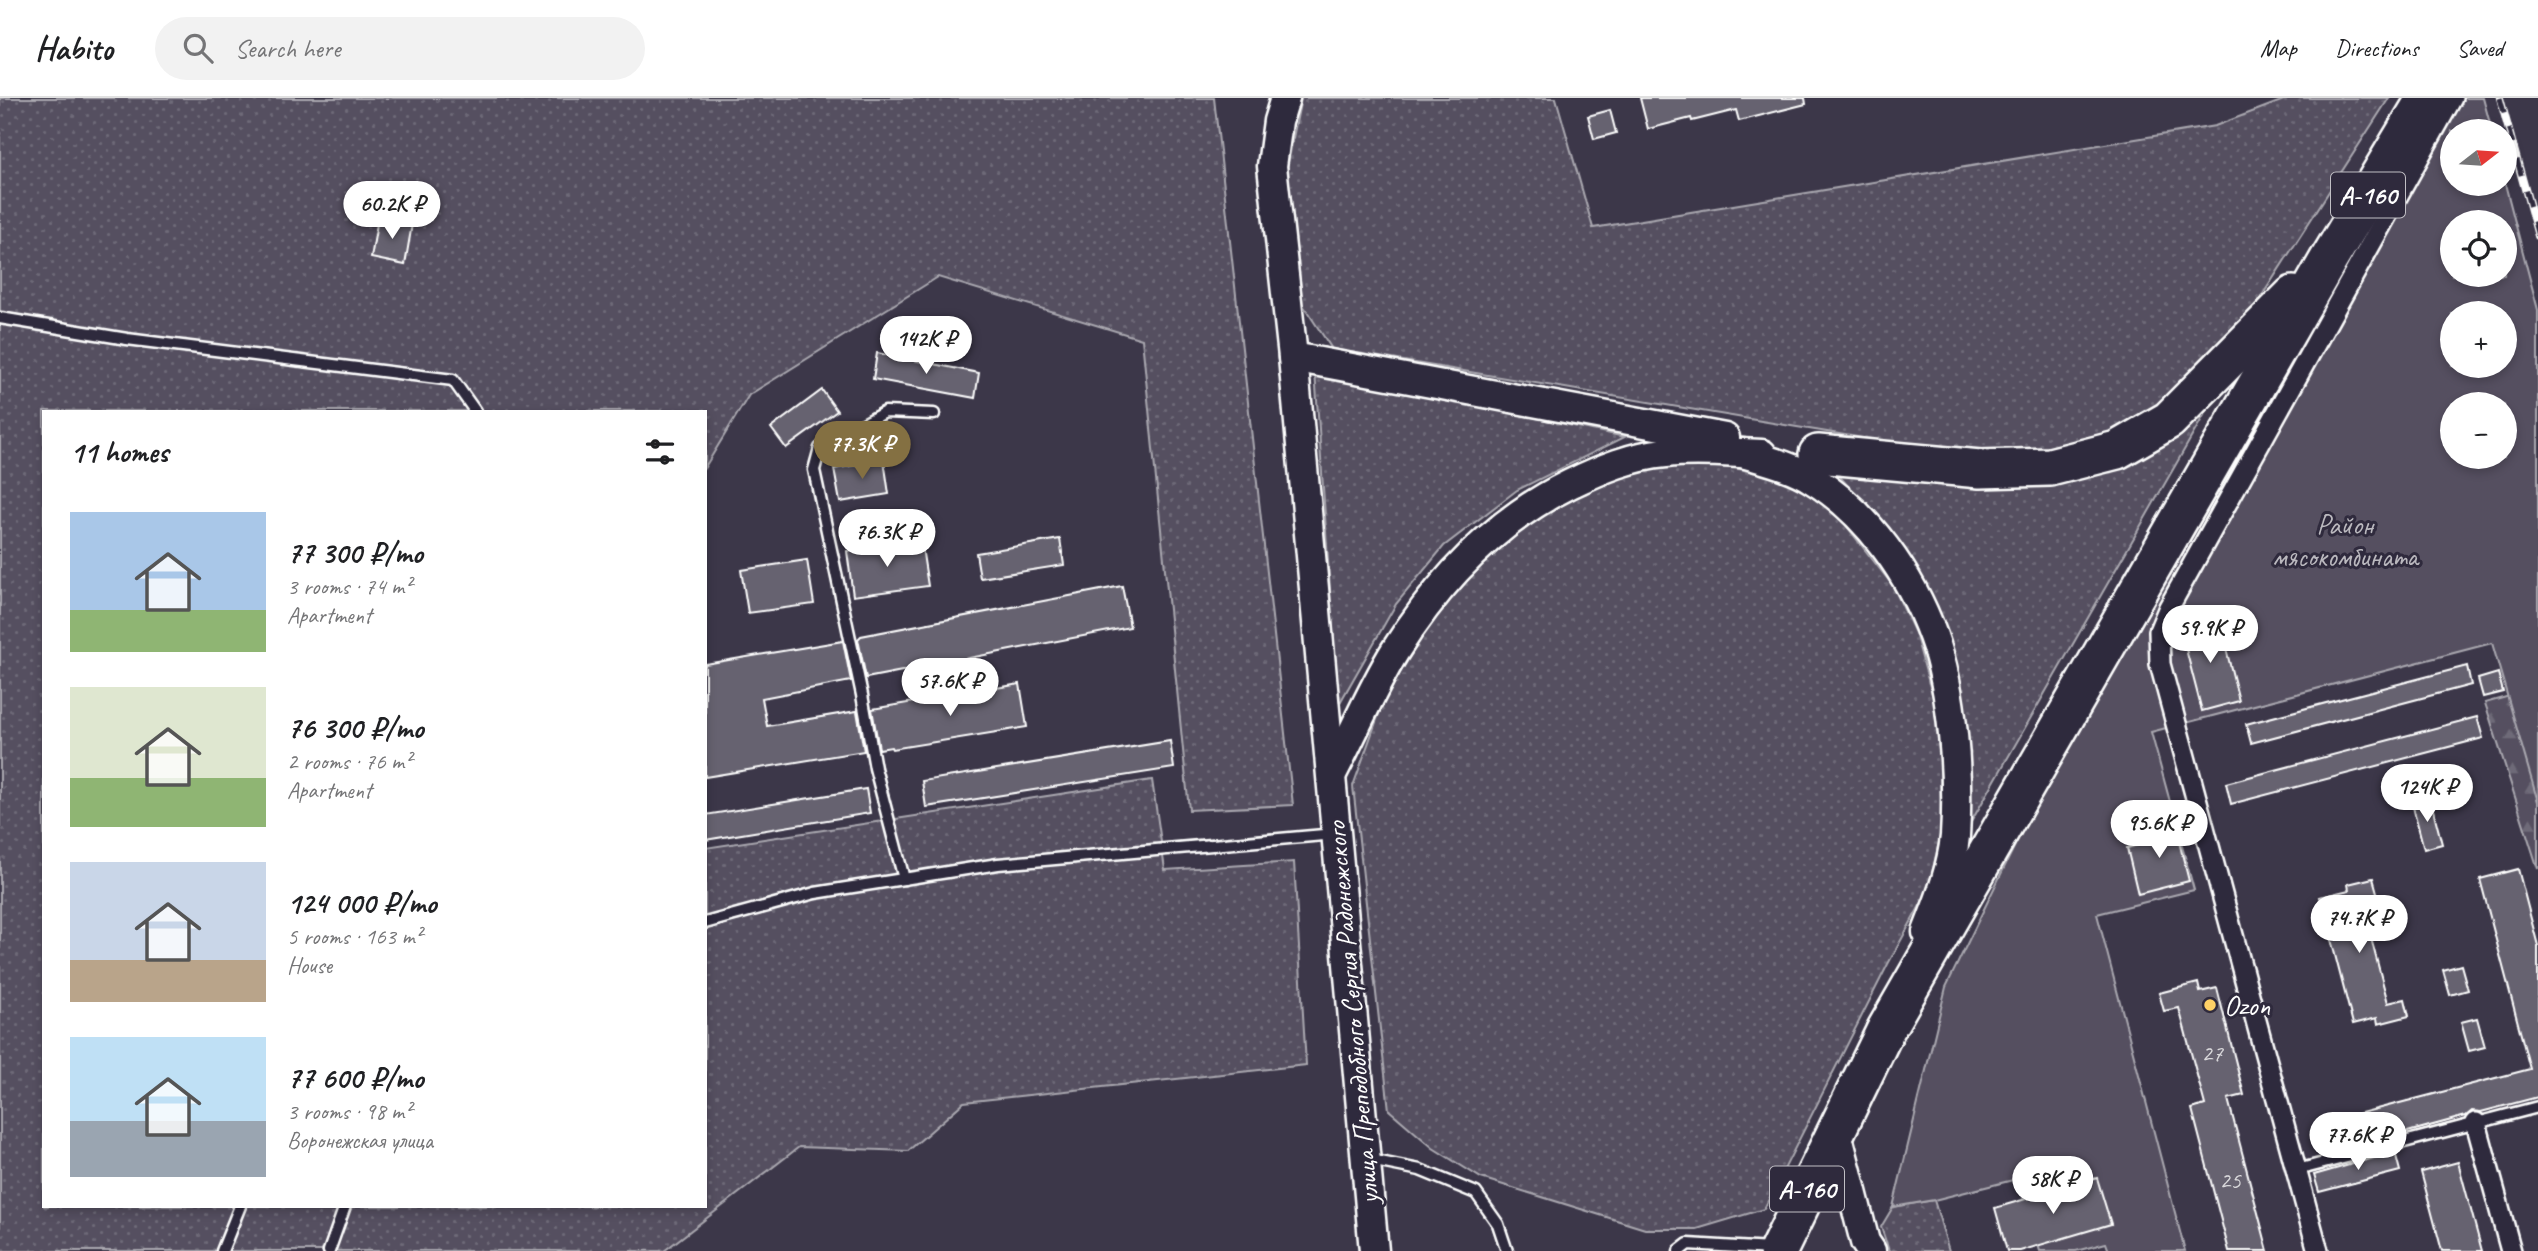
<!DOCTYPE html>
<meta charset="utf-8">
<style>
:root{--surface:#fff;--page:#f2f2f2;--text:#202124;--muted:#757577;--line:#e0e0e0;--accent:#847042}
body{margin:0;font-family:Caveat,sans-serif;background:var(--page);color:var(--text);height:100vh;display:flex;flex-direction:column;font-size:26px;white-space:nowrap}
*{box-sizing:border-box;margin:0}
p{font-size:23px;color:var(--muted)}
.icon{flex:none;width:38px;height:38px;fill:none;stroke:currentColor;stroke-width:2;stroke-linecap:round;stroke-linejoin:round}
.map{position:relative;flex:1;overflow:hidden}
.side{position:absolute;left:42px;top:312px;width:665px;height:798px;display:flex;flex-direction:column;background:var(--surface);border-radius:0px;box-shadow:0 4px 10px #0003}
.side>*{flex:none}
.needle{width:46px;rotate:73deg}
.controls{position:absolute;left:2440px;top:21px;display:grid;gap:14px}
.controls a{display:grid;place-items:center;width:77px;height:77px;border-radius:50%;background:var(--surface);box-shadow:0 4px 10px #0003;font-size:35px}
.price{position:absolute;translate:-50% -60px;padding:0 16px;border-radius:24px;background:#fff;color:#222;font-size:23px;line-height:46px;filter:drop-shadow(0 2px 4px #0008)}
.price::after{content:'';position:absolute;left:50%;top:42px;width:21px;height:16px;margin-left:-10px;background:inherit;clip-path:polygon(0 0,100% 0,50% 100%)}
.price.active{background:var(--accent);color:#fff}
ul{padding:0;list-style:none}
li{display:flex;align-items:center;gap:21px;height:175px;padding:0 28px}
li span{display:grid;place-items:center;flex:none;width:196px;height:140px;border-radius:0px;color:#555}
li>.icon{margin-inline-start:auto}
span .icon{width:84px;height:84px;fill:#fffc;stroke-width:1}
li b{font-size:30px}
h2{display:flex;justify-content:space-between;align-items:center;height:84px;padding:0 28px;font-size:30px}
header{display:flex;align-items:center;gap:42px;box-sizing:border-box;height:98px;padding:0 35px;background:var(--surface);border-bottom:2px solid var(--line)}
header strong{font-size:33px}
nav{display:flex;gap:38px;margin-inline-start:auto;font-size:24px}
.search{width:490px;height:63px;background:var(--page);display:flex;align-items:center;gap:18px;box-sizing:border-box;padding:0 24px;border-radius:38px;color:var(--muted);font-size:26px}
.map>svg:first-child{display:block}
</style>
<header>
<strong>Habito</strong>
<div class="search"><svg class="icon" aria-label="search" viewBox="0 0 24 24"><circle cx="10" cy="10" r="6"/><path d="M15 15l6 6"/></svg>Search here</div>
<nav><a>Map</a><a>Directions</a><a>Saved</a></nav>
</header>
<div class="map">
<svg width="2538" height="1153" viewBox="0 0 2538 1153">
<defs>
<pattern id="grass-dots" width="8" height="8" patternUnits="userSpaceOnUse" patternTransform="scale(1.75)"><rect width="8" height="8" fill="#555060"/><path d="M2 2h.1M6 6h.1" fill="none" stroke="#6e6a78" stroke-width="1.8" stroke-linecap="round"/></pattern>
<pattern id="forest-firs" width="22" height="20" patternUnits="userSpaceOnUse" patternTransform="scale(1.75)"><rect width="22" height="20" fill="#555060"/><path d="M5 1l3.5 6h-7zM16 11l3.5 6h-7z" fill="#6e6a78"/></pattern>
</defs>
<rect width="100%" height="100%" fill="#3c3749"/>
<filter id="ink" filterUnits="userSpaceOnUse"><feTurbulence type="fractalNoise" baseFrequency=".0143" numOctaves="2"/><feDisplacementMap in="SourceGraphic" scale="14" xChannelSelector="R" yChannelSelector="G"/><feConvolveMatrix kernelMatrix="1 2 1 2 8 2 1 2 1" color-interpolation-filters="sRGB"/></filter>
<g filter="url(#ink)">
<!-- grass -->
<g fill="url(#grass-dots)" stroke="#aaa8b0" stroke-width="2">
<polygon points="0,0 1214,0 1293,707 1189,712 1142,241 938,179 749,297 705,369 705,313 44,313 44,1108 705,1108 705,750 1152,682 1165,772 1294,764 1306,967 964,1004 908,1053 799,1049 664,1153 0,1153"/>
<polygon points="1301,0 1556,0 1593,130 2215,28 2289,0 2389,0 2247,221 2156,310 2086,350 1998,356 1863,340 1332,251 1303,207 1287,70"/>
<polygon points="1315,273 1625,339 1517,392 1444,448 1396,506 1338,608"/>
<polygon points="2203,319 1971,724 1970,667 1964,619 1895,440 1832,370 2015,386 2076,383 2127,361"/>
<polygon points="1694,366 1731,369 1794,384 1834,412 1893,488 1915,535 1934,603 1940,662 1941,735 1928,793 1888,866 1764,1111 1697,1131 1645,1131 1481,1080 1433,1050 1389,1012 1353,688 1384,602 1421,540 1462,480 1509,438 1551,409 1599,386 1647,370"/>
<polygon points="1934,1102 1949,1153 1889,1153 1881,1129 1893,1109"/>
</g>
<!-- forest -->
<polygon fill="url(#forest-firs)" stroke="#aaa8b0" stroke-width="2" points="2538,590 2538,771 2485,605"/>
<!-- garden -->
<path fill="#555060" stroke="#aaa8b0" stroke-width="2" fill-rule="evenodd" d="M2451,0H2483L2492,33H2452V86H2504V82L2538,212V704L2492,545L2151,634L2194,792L2097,816L2185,1153H2109L2106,1145L2076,1153H2040L2017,1081L1934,1102L1893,1109L1946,889L2059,657ZM2452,124H2504V177H2452ZM2452,215H2504V268H2452ZM2452,306H2504V359H2452Z"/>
<!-- building -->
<g fill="#666270" stroke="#fff" stroke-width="2">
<polygon points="1640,0 1805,0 1806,6 1739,23 1736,12 1692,23 1691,20 1648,31"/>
<polygon points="1610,12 1616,35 1594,41 1588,18"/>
<polygon points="378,120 412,126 405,167 371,160"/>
<polygon points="877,255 979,275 975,300 873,281"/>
<polygon points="822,292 837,313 786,350 771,330"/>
<polygon points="884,362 889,396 840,404 834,371"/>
<polygon points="1060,441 1064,467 980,480 976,455"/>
<polygon points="921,443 928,488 853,498 847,453"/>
<polygon points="807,462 814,506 748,515 741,472"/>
<polygon points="1122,488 1130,529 866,580 858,541 861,538"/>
<polygon points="2219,522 2239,603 2202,613 2181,532"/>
<polygon points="843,543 851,583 762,600 767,628 857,613 864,653 705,679 705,566"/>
<polygon points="2467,568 2471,587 2251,645 2246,626"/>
<polygon points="2498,575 2503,594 2483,599 2478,581"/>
<polygon points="1020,586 1027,629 892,651 891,649 879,651 872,611"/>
<polygon points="2477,619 2483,640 2231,706 2226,685"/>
<polygon points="1170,643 1174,670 926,709 922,683"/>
<polygon points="866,691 870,715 705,742 705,717"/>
<polygon points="2430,700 2442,746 2424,751 2412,705"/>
<polygon points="2174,724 2189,783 2138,796 2127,750 2153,743 2150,729"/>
<polygon points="2518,771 2538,848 2538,999 2481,1014 2472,1013 2466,1018 2327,1056 2319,1026 2530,971 2480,781"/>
<polygon points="2373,780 2378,798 2361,802 2388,905 2405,901 2409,918 2378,926 2377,920 2353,926 2320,799 2349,792 2348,786"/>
<polygon points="2461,867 2468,892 2450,897 2443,872"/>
<polygon points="2198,885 2200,894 2217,890 2244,997 2228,1001 2268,1153 2229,1153 2192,1011 2205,1007 2179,910 2164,913 2159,895"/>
<polygon points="2477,920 2485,949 2469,953 2461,924"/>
<polygon points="2395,1054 2400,1073 2319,1094 2314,1077"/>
<polygon points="2458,1064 2482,1153 2442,1153 2421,1074"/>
<polygon points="2097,1080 2111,1126 2020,1153 2007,1153 1995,1110"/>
</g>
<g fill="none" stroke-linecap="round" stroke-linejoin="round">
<defs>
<g id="lane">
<polyline points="0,220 127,241 453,282 475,313"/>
<polyline points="904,781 875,670 862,597 814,372 820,350 885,314 934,316"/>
<polyline points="705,825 815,795 998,766 1335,736"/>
<polyline points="1370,1062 1420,1072 1476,1095 1498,1126 1507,1153"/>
<polyline points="2297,1072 2538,1009"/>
<polyline points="222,1153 240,1108"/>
<polyline points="329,1153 345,1108"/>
<polyline points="1679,1153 1688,1146 1771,1151"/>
</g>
<g id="street">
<polyline points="2476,1025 2511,1153"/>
<polyline points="2318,1153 2160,566 2159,533 2169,509 2452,0"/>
</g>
<g id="secondary">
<polyline points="1285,0 1278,23 1272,68 1293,259 1374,1153"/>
<polyline points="1293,259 1725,340"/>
<path d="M1743,355C1766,362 1792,368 1812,381C1868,415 1911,477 1933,538C1953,593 1959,679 1955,738C1952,771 1939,803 1927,834"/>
<path d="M1332,676C1353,636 1371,592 1395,553C1439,483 1496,422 1570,386C1601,371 1632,358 1666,355C1699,351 1730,355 1762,356"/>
<polyline points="1836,1031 1865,1144 1871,1153"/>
</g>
<g id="highway">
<polyline points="1818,356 1980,371 2050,369 2117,352 2169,322 2293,197"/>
<polyline points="1778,1153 1886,931 2329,161 2426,0"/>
</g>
</defs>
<!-- lane casing -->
<use href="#lane" stroke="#fff" stroke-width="15"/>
<!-- street casing -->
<use href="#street" stroke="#fff" stroke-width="24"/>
<!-- secondary casing -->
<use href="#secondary" stroke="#fff" stroke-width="33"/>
<!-- highway casing -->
<use href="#highway" stroke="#fff" stroke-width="42"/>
<!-- lane -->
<use href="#lane" stroke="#2f2a3d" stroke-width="10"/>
<!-- street -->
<use href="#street" stroke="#2f2a3d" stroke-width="19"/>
<!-- secondary -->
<use href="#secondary" stroke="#2f2a3d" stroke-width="28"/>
<!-- highway -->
<use href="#highway" stroke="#2f2a3d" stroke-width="37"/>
<defs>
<polyline id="rail" points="2500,0 2538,138"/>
</defs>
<!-- rail casing -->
<use href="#rail" stroke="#fff" stroke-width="8"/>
<!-- rail -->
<use href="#rail" stroke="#2f2a3d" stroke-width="5" stroke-dasharray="16" stroke-linecap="butt"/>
</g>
</g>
<!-- markers -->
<circle fill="#ffd166" stroke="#2f2a3d" stroke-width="2.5" cx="2210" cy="907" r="7"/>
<g text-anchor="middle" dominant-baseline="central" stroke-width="6" stroke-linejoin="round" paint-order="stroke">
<!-- number labels -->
<g font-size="24" fill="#d9d8db">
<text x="2212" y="955">27</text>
<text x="2230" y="1082">25</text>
</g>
<!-- shield labels -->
<g fill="#2f2a3d" stroke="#c1bfc5" stroke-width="2">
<rect x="2331" y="74.5" width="74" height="45" rx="5"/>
<rect x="1770" y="1068.5" width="74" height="45" rx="5"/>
</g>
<g font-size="26" font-weight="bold" fill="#fff">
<text x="2368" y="97">А-160</text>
<text x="1807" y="1091">А-160</text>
</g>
<!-- park labels -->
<g font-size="28" fill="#bbb9bf" stroke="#2f2a3d">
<text x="2345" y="426">Район<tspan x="2345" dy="32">мясокомбината</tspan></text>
</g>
<!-- poi labels -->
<g font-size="28" fill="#fff" stroke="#2f2a3d" text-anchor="start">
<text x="2224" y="907">Ozon</text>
</g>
<!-- street labels -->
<g font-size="28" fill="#fff" stroke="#2f2a3d">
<text transform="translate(1352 915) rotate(-95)">улица Преподобного Сергия Радонежского</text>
</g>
</g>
</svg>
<div class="controls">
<a><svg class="needle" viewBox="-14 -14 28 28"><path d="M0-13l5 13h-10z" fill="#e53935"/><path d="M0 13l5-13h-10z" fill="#757577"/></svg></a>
<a><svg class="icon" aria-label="locate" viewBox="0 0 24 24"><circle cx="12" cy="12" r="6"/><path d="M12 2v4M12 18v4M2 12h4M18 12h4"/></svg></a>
<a>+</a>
<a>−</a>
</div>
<b class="price" style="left:392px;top:143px">60.2K ₽</b>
<b class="price" style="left:926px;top:278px">142K ₽</b>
<b class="price active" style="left:862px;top:383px">77.3K ₽</b>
<b class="price" style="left:887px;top:471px">76.3K ₽</b>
<b class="price" style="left:2210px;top:567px">59.9K ₽</b>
<b class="price" style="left:950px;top:620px">57.6K ₽</b>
<b class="price" style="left:2427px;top:726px">124K ₽</b>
<b class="price" style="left:2159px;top:762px">95.6K ₽</b>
<b class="price" style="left:2359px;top:857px">74.7K ₽</b>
<b class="price" style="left:2358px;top:1074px">77.6K ₽</b>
<b class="price" style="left:2053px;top:1118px">58K ₽</b>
<section class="side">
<h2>11 homes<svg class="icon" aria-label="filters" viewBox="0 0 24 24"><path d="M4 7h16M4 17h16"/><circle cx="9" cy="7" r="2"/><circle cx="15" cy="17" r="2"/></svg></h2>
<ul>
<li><span style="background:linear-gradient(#a9c7e8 70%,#8fb573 0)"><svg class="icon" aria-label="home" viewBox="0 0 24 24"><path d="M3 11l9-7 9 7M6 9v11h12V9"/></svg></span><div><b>77 300 ₽/mo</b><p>3 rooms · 74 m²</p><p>Apartment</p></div></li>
<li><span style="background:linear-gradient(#dfe7d0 65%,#8fb573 0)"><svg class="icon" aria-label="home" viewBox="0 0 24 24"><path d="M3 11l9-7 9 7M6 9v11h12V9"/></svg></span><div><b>76 300 ₽/mo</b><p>2 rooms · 76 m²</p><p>Apartment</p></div></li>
<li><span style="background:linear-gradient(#c9d6e8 70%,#b9a48a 0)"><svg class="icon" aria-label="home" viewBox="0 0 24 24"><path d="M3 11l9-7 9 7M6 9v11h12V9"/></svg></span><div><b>124 000 ₽/mo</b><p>5 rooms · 163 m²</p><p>House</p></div></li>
<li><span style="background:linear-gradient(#bfe0f5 60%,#9aa5b1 0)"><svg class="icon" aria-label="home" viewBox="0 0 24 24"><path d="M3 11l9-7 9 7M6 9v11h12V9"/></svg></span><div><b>77 600 ₽/mo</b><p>3 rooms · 98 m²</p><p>Воронежская улица</p></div></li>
</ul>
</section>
</div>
